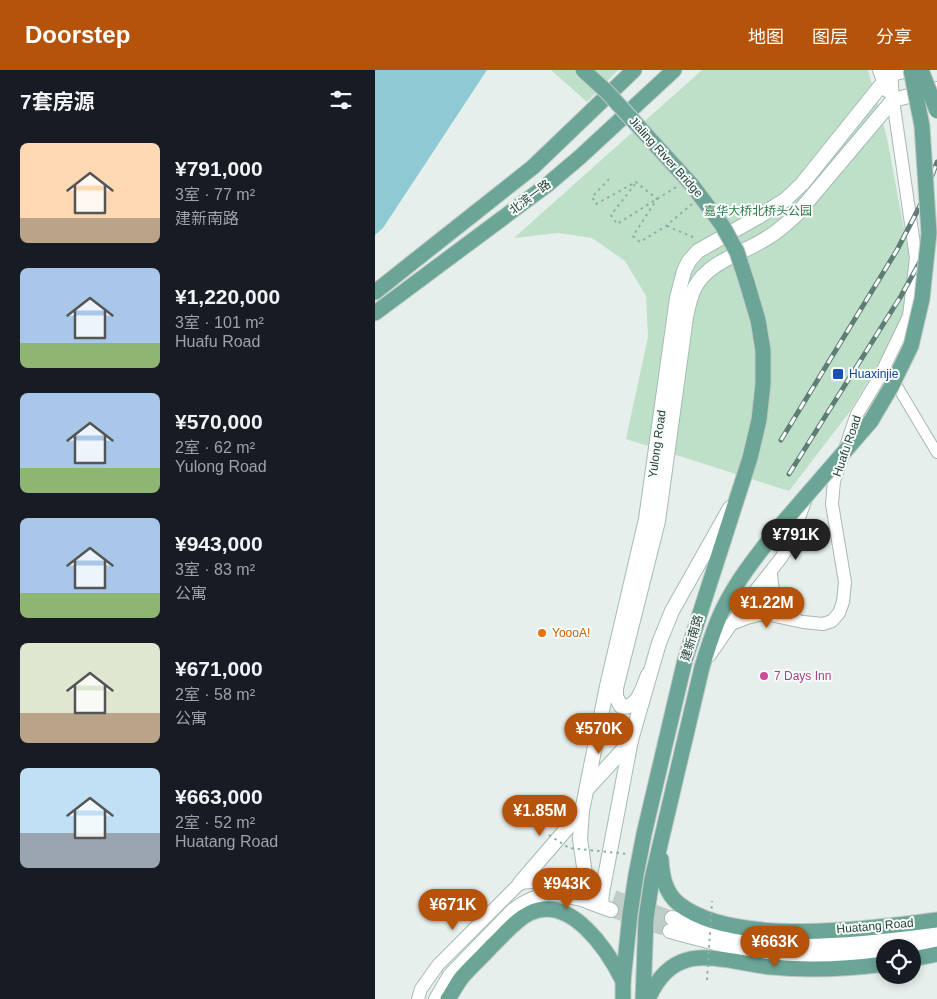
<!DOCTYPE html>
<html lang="zh">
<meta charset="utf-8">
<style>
:root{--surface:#171b24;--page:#242831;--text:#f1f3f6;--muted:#9ea1a6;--accent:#b45309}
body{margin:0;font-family:Helvetica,"Noto Sans SC",sans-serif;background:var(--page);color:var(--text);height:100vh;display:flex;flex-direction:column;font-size:19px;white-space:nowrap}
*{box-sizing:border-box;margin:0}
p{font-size:16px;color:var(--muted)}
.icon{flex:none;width:28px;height:28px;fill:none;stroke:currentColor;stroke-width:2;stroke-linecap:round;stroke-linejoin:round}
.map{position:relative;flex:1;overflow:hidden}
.details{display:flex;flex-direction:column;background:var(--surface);width:375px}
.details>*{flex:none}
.controls{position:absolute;left:501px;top:869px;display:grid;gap:10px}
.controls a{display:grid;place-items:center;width:45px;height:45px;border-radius:50%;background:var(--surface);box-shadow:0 2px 8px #0003;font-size:25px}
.price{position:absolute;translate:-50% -42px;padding:0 11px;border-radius:18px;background:var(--accent);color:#fff;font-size:16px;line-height:32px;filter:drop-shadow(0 1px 2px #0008)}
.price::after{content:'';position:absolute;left:50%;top:30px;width:15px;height:11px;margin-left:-8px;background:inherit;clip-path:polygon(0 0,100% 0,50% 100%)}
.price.on{background:#222;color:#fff}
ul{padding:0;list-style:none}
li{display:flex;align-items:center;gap:15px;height:125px;padding:0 20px}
li span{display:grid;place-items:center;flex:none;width:140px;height:100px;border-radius:8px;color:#555}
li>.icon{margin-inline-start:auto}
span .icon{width:60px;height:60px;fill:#fffc;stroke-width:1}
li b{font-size:21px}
h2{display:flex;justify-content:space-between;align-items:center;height:60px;padding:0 20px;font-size:21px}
header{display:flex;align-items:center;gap:30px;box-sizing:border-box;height:70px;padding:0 25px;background:var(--accent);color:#fff}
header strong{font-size:24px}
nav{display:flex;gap:28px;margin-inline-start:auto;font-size:18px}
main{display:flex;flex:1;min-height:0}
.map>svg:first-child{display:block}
</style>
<header>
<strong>Doorstep</strong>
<nav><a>地图</a><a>图层</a><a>分享</a></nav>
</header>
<main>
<section class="details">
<h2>7套房源<svg class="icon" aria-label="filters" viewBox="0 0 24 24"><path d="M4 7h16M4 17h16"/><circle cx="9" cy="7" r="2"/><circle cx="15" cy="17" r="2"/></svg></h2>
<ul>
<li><span style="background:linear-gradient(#ffd9b3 75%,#b9a48a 0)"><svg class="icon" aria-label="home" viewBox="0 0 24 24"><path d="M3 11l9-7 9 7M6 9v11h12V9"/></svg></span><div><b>¥791,000</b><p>3室 · 77 m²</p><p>建新南路</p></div></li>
<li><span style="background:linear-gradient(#a9c7e8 75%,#8fb573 0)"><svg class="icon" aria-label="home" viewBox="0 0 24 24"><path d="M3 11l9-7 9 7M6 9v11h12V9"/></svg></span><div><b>¥1,220,000</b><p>3室 · 101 m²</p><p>Huafu Road</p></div></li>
<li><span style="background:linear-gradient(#a9c7e8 75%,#8fb573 0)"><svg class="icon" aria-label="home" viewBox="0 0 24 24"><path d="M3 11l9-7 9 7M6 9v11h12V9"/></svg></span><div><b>¥570,000</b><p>2室 · 62 m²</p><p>Yulong Road</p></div></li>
<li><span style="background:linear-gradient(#a9c7e8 75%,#8fb573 0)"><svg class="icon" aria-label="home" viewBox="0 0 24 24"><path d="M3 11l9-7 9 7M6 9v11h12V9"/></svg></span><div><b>¥943,000</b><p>3室 · 83 m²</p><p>公寓</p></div></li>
<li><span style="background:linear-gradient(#dfe7d0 70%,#b9a48a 0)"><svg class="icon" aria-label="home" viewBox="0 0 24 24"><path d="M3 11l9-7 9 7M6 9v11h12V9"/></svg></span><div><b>¥671,000</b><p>2室 · 58 m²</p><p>公寓</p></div></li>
<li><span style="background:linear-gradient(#bfe0f5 65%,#9aa5b1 0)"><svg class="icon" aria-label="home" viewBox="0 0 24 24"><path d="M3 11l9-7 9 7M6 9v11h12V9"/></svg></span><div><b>¥663,000</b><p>2室 · 52 m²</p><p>Huatang Road</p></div></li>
</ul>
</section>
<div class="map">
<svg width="562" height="929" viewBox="0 0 562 929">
<rect width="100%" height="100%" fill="#e6efeb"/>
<!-- green -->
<g fill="#bfe0c8">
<polygon points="176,0 243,0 212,32"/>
<polygon points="327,0 493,0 512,68 534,186 530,242 503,295 473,344 414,421 251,369 273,267 271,226 250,191 217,168 183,163 139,168"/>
</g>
<!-- water -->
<polygon fill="#8ec9d4" points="0,0 112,0 8,158 0,165"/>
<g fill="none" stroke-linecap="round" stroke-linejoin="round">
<!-- secondary-tunnel -->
<g stroke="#bfccc8" stroke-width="14" stroke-dasharray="14 7" stroke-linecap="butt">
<polyline points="239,827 297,848"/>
<polyline points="236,840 295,861"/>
</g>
<defs>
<polyline id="minor" points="510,296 562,383"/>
<g id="tertiary">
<polyline points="504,0 512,21"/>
<path d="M396,503C397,524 402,539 421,549"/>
<polyline points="354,555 372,548 384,545 395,545 428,552 448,554 457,551 464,543 468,532 470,512 457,434 459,411 482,344 504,308 534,246 541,188 518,30 516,0"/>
<polyline points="335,585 373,530 406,488 413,477 431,429"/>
<polyline points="43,929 46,919 63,895 145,813 180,810 212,818"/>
<path d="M60,929L74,905L137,840C164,818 183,824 214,832"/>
</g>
<g id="secondary">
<path d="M273,605C268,617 262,641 246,636L241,627V618L283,451L311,247C313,237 315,226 320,217C334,191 369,183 392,168C404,161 412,153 422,144L518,30L562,19"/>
<polyline points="213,718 256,671"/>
<polyline points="145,813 207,741"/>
<polyline points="226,836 227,823 256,670 284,573 297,541 355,438"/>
<polyline points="236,840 214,832 205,769 207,741 232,616 271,449 302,228 309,201 314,191 323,181 383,147 410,130 427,114 508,13 517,4 532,0"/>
<path d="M297,848C329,857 361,866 394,871C449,880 509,871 562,858"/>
<path d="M295,861C328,870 361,879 396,884C434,888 472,885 510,880"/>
<polyline points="529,878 562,872"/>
</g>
<g id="primary">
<polyline points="0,222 158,97 259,0"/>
<polyline points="0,243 172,115 205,87 299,0"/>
<path d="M286,789C287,806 290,823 304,834C359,877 496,859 562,850"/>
<polyline points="538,889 562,884"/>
<path d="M73,929C78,922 82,913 88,906C97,896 108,886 117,876C129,865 140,850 155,843C196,824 233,881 248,911"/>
<polyline points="248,929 248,912 255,844 261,805 269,764 310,590 375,388 384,350 388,314 388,280 383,250 372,213"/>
<path d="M268,929L271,849L277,809L327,597C333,578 339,557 348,539C363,508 384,483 405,456"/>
<path d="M273,929C281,911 293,895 312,890C333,883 373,895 396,897C434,901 472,899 510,894"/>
</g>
</defs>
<!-- minor casing -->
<use href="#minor" stroke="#a8b8b2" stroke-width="12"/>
<!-- tertiary casing -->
<use href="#tertiary" stroke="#a8b8b2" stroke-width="14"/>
<!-- secondary casing -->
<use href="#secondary" stroke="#a4bbb3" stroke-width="16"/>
<!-- primary casing -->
<use href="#primary" stroke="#c2cac8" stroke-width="17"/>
<!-- path -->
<g stroke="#86b3a5" stroke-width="2" stroke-dasharray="2.5 4" stroke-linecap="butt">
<polyline points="234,109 217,127 221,134 261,112 282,129 258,166 265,172 291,156 317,134"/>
<polyline points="260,114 236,145 242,154 301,117"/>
<polyline points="292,156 320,168"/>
</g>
<!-- minor -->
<use href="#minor" stroke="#fff" stroke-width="10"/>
<!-- tertiary -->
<use href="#tertiary" stroke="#fff" stroke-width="12"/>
<!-- secondary -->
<use href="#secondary" stroke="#fff" stroke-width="14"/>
<!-- primary -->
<use href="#primary" stroke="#6aa596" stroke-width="15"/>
<defs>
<g id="rail">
<polyline points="406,370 522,180 548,130 562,92"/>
<polyline points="414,404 526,226 562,161"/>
</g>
</defs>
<!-- rail casing -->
<use href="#rail" stroke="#5f7d75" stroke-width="5"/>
<!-- rail -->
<use href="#rail" stroke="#f7fbf9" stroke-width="3" stroke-dasharray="9" stroke-linecap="butt"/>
<defs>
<g id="primary-bridge">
<polyline points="208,0 232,22 317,115 347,155 362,182 372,213"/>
<polyline points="546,0 562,41"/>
<polyline points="405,456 496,351 516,317 536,276 547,229 554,163 547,56 536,0"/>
</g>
</defs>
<!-- primary-bridge casing -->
<use href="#primary-bridge" stroke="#c2cac8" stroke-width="17" stroke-linecap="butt"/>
<!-- path-bridge -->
<g stroke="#86b3a5" stroke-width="2" stroke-dasharray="2.5 4" stroke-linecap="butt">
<polyline points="174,765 194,778 253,784"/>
<polyline points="332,910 337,831"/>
</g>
<!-- primary-bridge -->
<use href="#primary-bridge" stroke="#6aa596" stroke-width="15"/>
</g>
<!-- markers -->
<rect fill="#1a4fb4" stroke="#f7fbf9" stroke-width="2" x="457" y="298" width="12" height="12" rx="2.5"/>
<circle fill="#e8710a" stroke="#f7fbf9" stroke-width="2" cx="167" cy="563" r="5"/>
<circle fill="#d1479c" stroke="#f7fbf9" stroke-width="2" cx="389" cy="606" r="5"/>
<g text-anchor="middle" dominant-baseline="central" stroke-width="4" stroke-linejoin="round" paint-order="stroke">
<!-- street labels -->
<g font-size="12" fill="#24423a" stroke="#f7fbf9">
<text transform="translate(291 87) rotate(48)">Jialing River Bridge</text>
<text transform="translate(155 127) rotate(-37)">北滨一路</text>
<text transform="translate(282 374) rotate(-82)">Yulong Road</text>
<text transform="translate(472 376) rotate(-71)">Huafu Road</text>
<text transform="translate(317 568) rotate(-73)">建新南路</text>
<text transform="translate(500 856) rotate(-5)">Huatang Road</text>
</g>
<!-- park labels -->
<g font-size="12" fill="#2d7a4b" stroke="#f7fbf9">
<text x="383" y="141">嘉华大桥北桥头公园</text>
</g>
<!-- transit labels -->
<g font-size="12" fill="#164399" stroke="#f7fbf9" text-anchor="start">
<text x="474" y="304">Huaxinjie</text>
</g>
<!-- food labels -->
<g font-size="12" fill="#c56008" stroke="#f7fbf9" text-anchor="start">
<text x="177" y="563">YoooA!</text>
</g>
<!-- hotel labels -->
<g font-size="12" fill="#b23c85" stroke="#f7fbf9" text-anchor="start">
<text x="399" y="606">7 Days Inn</text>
</g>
</g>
</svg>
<div class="controls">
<a><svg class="icon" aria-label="locate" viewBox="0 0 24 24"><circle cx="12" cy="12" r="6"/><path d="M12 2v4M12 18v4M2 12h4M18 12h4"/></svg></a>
</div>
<b class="price on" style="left:421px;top:491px">¥791K</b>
<b class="price" style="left:392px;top:559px">¥1.22M</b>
<b class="price" style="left:224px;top:685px">¥570K</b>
<b class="price" style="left:165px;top:767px">¥1.85M</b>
<b class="price" style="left:192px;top:840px">¥943K</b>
<b class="price" style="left:78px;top:861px">¥671K</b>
<b class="price" style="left:400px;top:898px">¥663K</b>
</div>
</main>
